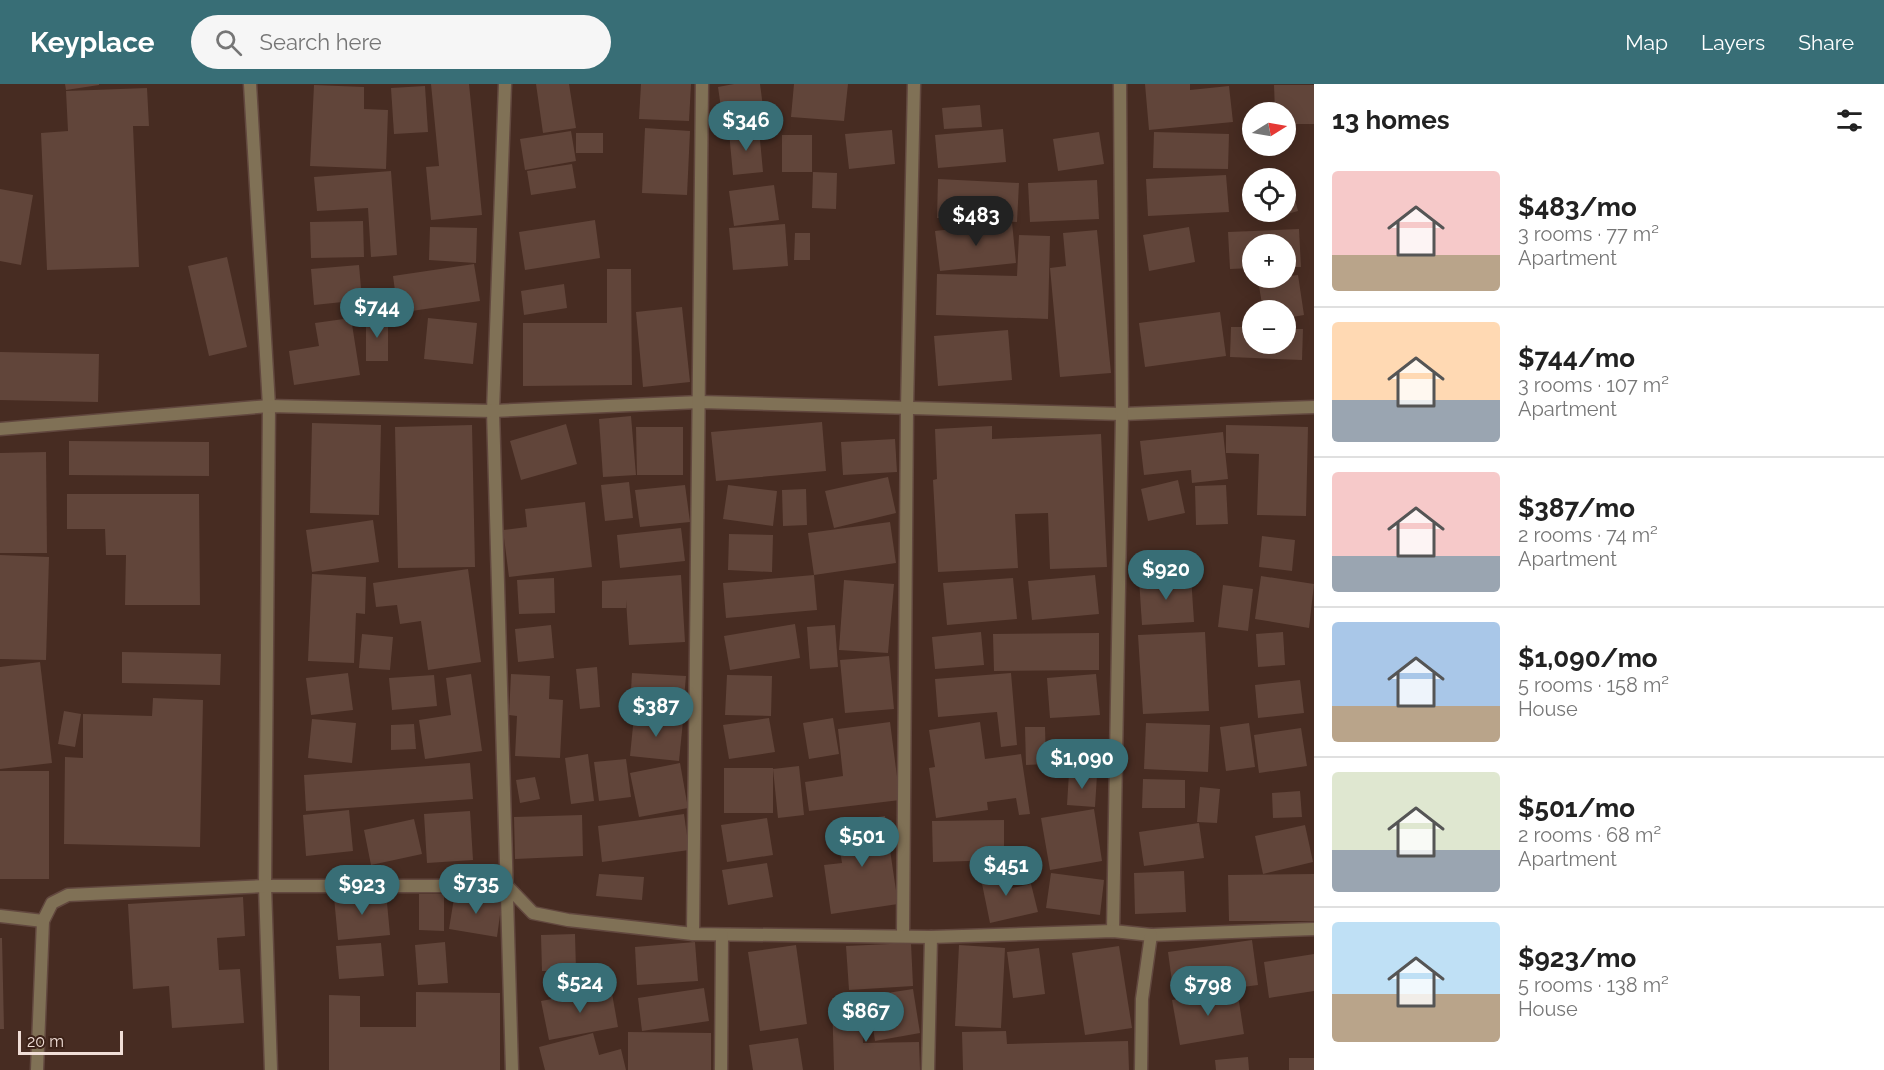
<!DOCTYPE html>
<meta charset="utf-8">
<style>
:root{--surface:#fff;--page:#f6f6f6;--text:#222;--muted:#767676;--line:#e0e0e0;--accent:#386e76}
body{margin:0;font-family:Raleway,sans-serif;background:var(--page);color:var(--text);height:100vh;display:flex;flex-direction:column;font-size:22px;white-space:nowrap}
*{box-sizing:border-box;margin:0}
p{font-size:20px;color:var(--muted)}
.icon{flex:none;width:33px;height:33px;fill:none;stroke:currentColor;stroke-width:2;stroke-linecap:round;stroke-linejoin:round}
.map{position:relative;flex:1;overflow:hidden}
.sheet{display:flex;flex-direction:column;background:var(--surface);width:570px}
.sheet>*{flex:none}
.needle{width:39px;rotate:79deg}
.tools{position:absolute;left:1242px;top:18px;display:grid;gap:12px}
.tools a{display:grid;place-items:center;width:54px;height:54px;border-radius:50%;background:var(--surface);box-shadow:0 3px 15px #0003;font-size:30px}
.scale{position:absolute;left:18px;bottom:15px;width:105px;box-sizing:border-box;padding-left:6px;border:3px solid #f0ded7;border-top:0;font-size:16px;line-height:21px;white-space:nowrap;color:#f0ded7;-webkit-text-stroke:4px #3c2218;paint-order:stroke}
.price{position:absolute;translate:-50% -51px;padding:0 14px;border-radius:21px;background:var(--accent);color:#fff;font-size:20px;line-height:39px;filter:drop-shadow(0 2px 3px #0008)}
.price::after{content:'';position:absolute;left:50%;top:36px;width:18px;height:14px;margin-left:-9px;background:inherit;clip-path:polygon(0 0,100% 0,50% 100%)}
.price.current{background:#222;color:#fff}
ul{padding:0;list-style:none}
li{display:flex;align-items:center;gap:18px;height:150px;padding:0 18px}
li+li{border-top:2px solid var(--line)}
li span{display:grid;place-items:center;flex:none;width:168px;height:120px;border-radius:6px;color:#555}
li>.icon{margin-inline-start:auto}
span .icon{width:72px;height:72px;fill:#fffc;stroke-width:1}
li b{font-size:26px}
h2{display:flex;justify-content:space-between;align-items:center;height:72px;padding:0 18px;font-size:26px}
header{display:flex;align-items:center;gap:36px;box-sizing:border-box;height:84px;padding:0 30px;background:var(--accent);color:#fff}
header strong{font-size:28px}
nav{display:flex;gap:33px;margin-inline-start:auto;font-size:21px}
.search{width:420px;height:54px;background:var(--page);display:flex;align-items:center;gap:15px;box-sizing:border-box;padding:0 21px;border-radius:33px;color:var(--muted);font-size:22px}
main{display:flex;flex:1;min-height:0}
.map>svg:first-child{display:block}
</style>
<header>
<strong>Keyplace</strong>
<div class="search"><svg class="icon" aria-label="search" viewBox="0 0 24 24"><circle cx="10" cy="10" r="6"/><path d="M15 15l6 6"/></svg>Search here</div>
<nav><a>Map</a><a>Layers</a><a>Share</a></nav>
</header>
<main>
<div class="map">
<svg width="1314" height="986" viewBox="0 0 1314 986">
<rect width="100%" height="100%" fill="#472c22"/>
<!-- building -->
<g fill="#61453a">
<polygon points="65,0 99,0 99,1 66,6"/>
<polygon points="431,0 469,0 482,131 431,136 426,83 439,82"/>
<polygon points="536,0 569,0 576,44 543,49"/>
<polygon points="641,0 691,0 689,37 639,35"/>
<polygon points="734,0 760,0 765,38 724,45 718,3"/>
<polygon points="794,0 848,0 844,37 791,33"/>
<polygon points="1145,0 1190,0 1190,6 1229,2 1233,38 1149,46"/>
<polygon points="314,1 364,3 364,25 388,26 386,85 310,82"/>
<polygon points="1274,1 1314,1 1314,40 1286,40 1286,28 1275,28"/>
<polygon points="425,2 428,48 394,50 391,4"/>
<polygon points="147,4 149,42 133,42 139,183 47,186 41,49 68,47 66,7"/>
<polygon points="980,21 982,43 944,45 942,24"/>
<polygon points="645,44 690,47 687,111 642,109"/>
<polygon points="759,45 763,88 733,91 729,48"/>
<polygon points="1003,45 1006,78 938,84 935,51"/>
<polygon points="892,46 895,80 849,85 845,50"/>
<polygon points="571,47 576,77 525,86 520,55"/>
<polygon points="1099,48 1104,80 1058,87 1053,55"/>
<polygon points="1154,48 1229,50 1228,85 1153,84"/>
<rect x="576" y="49" width="27" height="20"/>
<rect x="782" y="51" width="30" height="37"/>
<polygon points="572,80 576,104 531,111 527,87"/>
<polygon points="391,87 397,171 371,173 368,124 317,127 314,93"/>
<polygon points="813,88 837,89 836,125 812,124"/>
<polygon points="1226,91 1229,128 1148,132 1146,95"/>
<polygon points="938,95 1019,99 1017,138 937,134"/>
<polygon points="1097,96 1099,135 1030,138 1028,99"/>
<polygon points="774,101 779,136 734,142 729,107"/>
<polygon points="0,105 33,111 21,181 0,177"/>
<polygon points="1292,105 1298,127 1265,136 1263,128 1286,128 1286,107"/>
<polygon points="595,136 600,174 525,186 519,148"/>
<polygon points="363,137 364,173 311,174 310,138"/>
<polygon points="1012,138 1016,179 940,187 935,147"/>
<polygon points="785,140 788,182 733,186 729,144"/>
<polygon points="430,143 477,144 476,179 429,176"/>
<polygon points="1189,143 1195,178 1149,187 1143,151"/>
<polygon points="1299,145 1301,183 1286,183 1286,160 1252,160 1252,184 1230,185 1228,148"/>
<polygon points="1097,146 1111,289 1060,293 1050,184 1066,182 1063,149"/>
<polygon points="795,149 810,149 810,176 794,176"/>
<polygon points="1019,151 1050,152 1048,235 936,231 937,190 1017,192"/>
<polygon points="227,173 247,263 209,272 188,182"/>
<polygon points="474,180 480,217 398,229 393,192"/>
<polygon points="359,181 362,216 314,221 311,185"/>
<polygon points="607,185 631,185 632,301 523,302 523,239 607,239"/>
<polygon points="1298,191 1304,231 1286,234 1286,226 1263,226 1258,196"/>
<polygon points="564,200 567,224 524,231 521,207"/>
<polygon points="682,223 690,298 643,303 636,228"/>
<polygon points="1220,228 1226,272 1145,283 1139,239"/>
<rect x="366" y="233" width="22" height="44"/>
<polygon points="351,234 360,291 294,301 289,267 319,262 315,239"/>
<polygon points="428,234 477,239 473,280 424,275"/>
<polygon points="1231,243 1252,243 1252,260 1286,260 1286,245 1303,245 1302,276 1230,273"/>
<polygon points="1008,246 1012,296 938,302 934,252"/>
<polygon points="0,268 99,270 98,318 0,316"/>
<polygon points="631,332 636,391 603,393 599,335"/>
<polygon points="822,338 826,387 716,397 711,348"/>
<polygon points="312,339 381,341 379,431 310,429"/>
<polygon points="566,340 577,380 521,396 510,357"/>
<polygon points="472,341 475,483 398,484 395,343"/>
<polygon points="1226,341 1308,343 1306,432 1257,431 1259,370 1226,369"/>
<polygon points="992,342 992,355 1101,350 1107,483 1050,485 1048,429 1015,430 1018,484 938,488 933,396 937,395 935,345"/>
<polygon points="636,343 683,343 683,391 637,391"/>
<polygon points="1223,348 1228,395 1192,399 1191,386 1144,391 1140,357"/>
<polygon points="895,355 897,388 843,391 841,358"/>
<polygon points="69,357 209,358 209,392 69,391"/>
<polygon points="46,368 47,469 0,469 0,369"/>
<polygon points="888,393 896,429 834,444 825,407"/>
<polygon points="1178,396 1185,429 1148,437 1141,405"/>
<polygon points="629,398 633,434 605,437 601,401"/>
<polygon points="685,401 690,438 640,443 635,406"/>
<polygon points="728,401 777,407 773,442 723,435"/>
<polygon points="1226,401 1228,440 1196,441 1195,402"/>
<polygon points="806,405 807,441 783,442 782,406"/>
<polygon points="67,410 199,410 200,521 125,521 126,471 106,471 105,445 67,445"/>
<polygon points="585,418 592,483 509,493 503,446 527,443 525,425"/>
<polygon points="373,436 379,478 312,488 306,446"/>
<polygon points="890,438 896,479 814,491 808,449"/>
<polygon points="681,444 685,477 620,484 617,451"/>
<polygon points="729,450 773,451 772,488 728,486"/>
<polygon points="1262,452 1295,456 1292,487 1259,483"/>
<polygon points="0,471 49,473 46,576 0,575"/>
<polygon points="468,485 481,578 428,586 421,537 400,540 397,521 376,523 373,499"/>
<polygon points="312,490 366,493 365,530 356,529 354,579 308,577"/>
<polygon points="681,491 685,558 629,561 626,516 626,524 602,524 602,497"/>
<polygon points="814,491 817,526 726,534 723,499"/>
<polygon points="1095,491 1099,530 1032,536 1028,497"/>
<polygon points="1191,492 1194,538 1142,541 1139,495"/>
<polygon points="1261,492 1314,500 1309,544 1255,535"/>
<polygon points="554,494 555,529 519,530 517,496"/>
<polygon points="1013,494 1017,535 947,541 943,499"/>
<polygon points="844,496 894,500 888,569 839,566"/>
<polygon points="1223,501 1253,505 1248,547 1218,543"/>
<polygon points="795,540 800,574 730,586 724,552"/>
<polygon points="551,541 554,574 518,578 515,545"/>
<polygon points="835,541 838,583 810,585 807,543"/>
<polygon points="981,548 984,581 935,585 932,553"/>
<polygon points="1205,548 1209,627 1143,630 1138,551"/>
<polygon points="1283,548 1285,581 1258,583 1256,550"/>
<polygon points="1099,549 1099,586 994,587 993,550"/>
<polygon points="362,550 393,553 390,586 359,584"/>
<polygon points="122,568 221,570 220,601 122,599"/>
<polygon points="889,572 894,625 845,629 840,576"/>
<polygon points="40,578 52,679 0,685 0,583"/>
<polygon points="597,583 600,623 580,625 576,585"/>
<polygon points="348,589 353,626 311,631 306,594"/>
<polygon points="632,589 686,592 683,626 630,623"/>
<polygon points="1011,589 1017,661 1001,663 997,628 938,633 935,595"/>
<polygon points="471,590 482,667 425,675 419,636 451,631 446,594"/>
<polygon points="511,590 550,592 549,615 563,616 560,674 515,672 517,632 509,631"/>
<polygon points="1096,590 1100,631 1050,634 1047,594"/>
<polygon points="434,591 437,622 392,626 389,594"/>
<polygon points="727,591 772,592 771,632 725,631"/>
<polygon points="1300,596 1304,629 1258,634 1255,601"/>
<polygon points="153,614 203,616 200,763 64,760 65,673 83,674 83,630 152,632"/>
<polygon points="64,627 81,630 75,663 58,660"/>
<polygon points="634,632 683,637 679,677 630,672"/>
<polygon points="769,634 775,668 729,675 723,641"/>
<polygon points="833,634 839,670 809,675 803,639"/>
<polygon points="312,635 356,639 352,679 308,674"/>
<polygon points="890,638 900,716 809,727 805,698 843,692 838,645"/>
<polygon points="980,638 985,675 1021,670 1030,730 1019,731 1016,714 987,718 988,726 936,734 929,684 935,683 929,646"/>
<polygon points="1146,639 1210,641 1208,688 1144,685"/>
<polygon points="1249,639 1255,683 1226,687 1220,643"/>
<polygon points="414,640 416,665 391,666 391,641"/>
<polygon points="1025,643 1045,643 1046,680 1026,681"/>
<polygon points="1301,644 1307,682 1259,689 1254,651"/>
<polygon points="588,670 594,717 571,720 565,674"/>
<polygon points="626,675 631,713 599,717 594,678"/>
<polygon points="470,679 473,715 306,727 304,691"/>
<polygon points="680,679 688,724 639,733 630,689"/>
<polygon points="799,682 804,731 778,734 773,685"/>
<rect x="724" y="684" width="49" height="45"/>
<rect x="0" y="687" width="49" height="108"/>
<polygon points="1069,689 1097,691 1095,723 1067,721"/>
<polygon points="535,693 540,715 520,719 516,696"/>
<polygon points="1143,695 1185,696 1185,724 1142,724"/>
<polygon points="1200,703 1220,705 1217,739 1197,738"/>
<polygon points="1300,707 1302,733 1273,734 1272,709"/>
<polygon points="1094,725 1102,777 1050,786 1041,734"/>
<polygon points="349,726 353,767 306,772 303,731"/>
<polygon points="470,727 473,776 427,779 424,730"/>
<polygon points="684,730 689,766 602,778 598,742"/>
<polygon points="582,731 583,772 515,775 514,733"/>
<polygon points="885,732 898,820 831,830 824,781 842,779 836,739"/>
<polygon points="767,734 773,771 727,778 721,741"/>
<polygon points="414,735 422,770 371,781 364,746"/>
<polygon points="1004,736 1004,776 933,778 932,737"/>
<polygon points="1199,739 1204,774 1144,782 1139,748"/>
<polygon points="1305,741 1313,778 1263,790 1255,752"/>
<polygon points="767,779 773,813 728,821 722,786"/>
<polygon points="1007,784 1012,804 1031,800 1038,828 990,839 980,790"/>
<polygon points="1184,787 1186,828 1135,830 1134,789"/>
<polygon points="1051,789 1104,796 1100,831 1046,824"/>
<polygon points="599,790 644,793 642,816 596,812"/>
<polygon points="1314,790 1314,837 1229,837 1228,791"/>
<polygon points="386,808 390,851 338,856 334,813"/>
<polygon points="455,808 502,816 497,853 449,845"/>
<polygon points="419,810 444,810 444,847 419,846"/>
<polygon points="243,813 245,852 217,854 219,886 240,885 244,939 172,944 169,902 133,905 128,820"/>
<polygon points="575,850 576,887 542,887 541,851"/>
<polygon points="0,854 2,854 4,945 0,945"/>
<polygon points="1252,856 1258,901 1174,912 1168,868"/>
<polygon points="445,858 448,899 418,901 415,861"/>
<polygon points="695,858 698,897 637,901 635,863"/>
<polygon points="381,859 384,892 339,895 336,862"/>
<polygon points="911,859 913,902 849,906 846,862"/>
<polygon points="796,861 807,940 760,947 748,868"/>
<polygon points="959,861 1005,864 1001,944 955,942"/>
<polygon points="1119,862 1132,944 1085,951 1072,869"/>
<polygon points="1039,864 1045,910 1013,914 1007,868"/>
<polygon points="1314,870 1314,907 1269,914 1264,878"/>
<polygon points="611,904 618,943 549,956 541,917"/>
<polygon points="704,904 709,937 642,947 638,914"/>
<polygon points="913,905 920,949 875,957 868,912"/>
<polygon points="1237,905 1244,950 1180,961 1172,916"/>
<polygon points="416,908 500,909 500,986 329,986 329,911 360,912 360,943 416,943"/>
<polygon points="861,913 863,959 919,958 920,986 834,986 832,914"/>
<polygon points="1006,947 1007,960 1128,957 1129,986 963,986 962,948"/>
<polygon points="628,948 711,949 711,986 628,986"/>
<polygon points="593,949 599,971 621,965 626,986 545,986 539,963"/>
<polygon points="798,954 803,986 753,986 749,961"/>
<polygon points="1248,973 1249,986 1216,986 1215,976"/>
<rect x="1289" y="974" width="25" height="12"/>
</g>
<g fill="none" stroke-linecap="round" stroke-linejoin="round">
<defs>
<g id="street">
<polyline points="250,0 269,322 265,802 271,986"/>
<polyline points="505,0 493,327 512,986"/>
<polyline points="0,345 269,322 493,327 700,318 1122,330 1314,323"/>
<polyline points="0,832 43,837"/>
<polyline points="1113,847 1122,330 1120,0"/>
<polyline points="693,850 702,0"/>
<polyline points="903,851 907,324 914,0"/>
<polyline points="37,986 43,837 52,819 68,811 265,802 507,802 533,829 568,836 693,850 931,853 1113,847 1151,851 1314,845"/>
<polyline points="721,986 722,851"/>
<polyline points="928,986 931,853"/>
<polyline points="1141,986 1142,915 1151,851"/>
</g>
</defs>
<!-- street casing -->
<use href="#street" stroke="#62483f" stroke-width="15"/>
<!-- street -->
<use href="#street" stroke="#807156" stroke-width="12"/>
</g>
</svg>
<div class="tools">
<a><svg class="needle" viewBox="-14 -14 28 28"><path d="M0-13l5 13h-10z" fill="#e53935"/><path d="M0 13l5-13h-10z" fill="#767676"/></svg></a>
<a><svg class="icon" aria-label="locate" viewBox="0 0 24 24"><circle cx="12" cy="12" r="6"/><path d="M12 2v4M12 18v4M2 12h4M18 12h4"/></svg></a>
<a>+</a>
<a>−</a>
</div>
<div class="scale">20 m</div>
<b class="price" style="left:746px;top:68px">$346</b>
<b class="price current" style="left:976px;top:163px">$483</b>
<b class="price" style="left:377px;top:255px">$744</b>
<b class="price" style="left:1166px;top:517px">$920</b>
<b class="price" style="left:656px;top:654px">$387</b>
<b class="price" style="left:1082px;top:706px">$1,090</b>
<b class="price" style="left:862px;top:784px">$501</b>
<b class="price" style="left:1006px;top:813px">$451</b>
<b class="price" style="left:476px;top:831px">$735</b>
<b class="price" style="left:362px;top:832px">$923</b>
<b class="price" style="left:580px;top:930px">$524</b>
<b class="price" style="left:1208px;top:933px">$798</b>
<b class="price" style="left:866px;top:959px">$867</b>
</div>
<section class="sheet">
<h2>13 homes<svg class="icon" aria-label="filters" viewBox="0 0 24 24"><path d="M4 7h16M4 17h16"/><circle cx="9" cy="7" r="2"/><circle cx="15" cy="17" r="2"/></svg></h2>
<ul>
<li><span style="background:linear-gradient(#f6c9c9 70%,#b9a48a 0)"><svg class="icon" aria-label="home" viewBox="0 0 24 24"><path d="M3 11l9-7 9 7M6 9v11h12V9"/></svg></span><div><b>$483/mo</b><p>3 rooms · 77 m²</p><p>Apartment</p></div></li>
<li><span style="background:linear-gradient(#ffd9b3 65%,#9aa5b1 0)"><svg class="icon" aria-label="home" viewBox="0 0 24 24"><path d="M3 11l9-7 9 7M6 9v11h12V9"/></svg></span><div><b>$744/mo</b><p>3 rooms · 107 m²</p><p>Apartment</p></div></li>
<li><span style="background:linear-gradient(#f6c9c9 70%,#9aa5b1 0)"><svg class="icon" aria-label="home" viewBox="0 0 24 24"><path d="M3 11l9-7 9 7M6 9v11h12V9"/></svg></span><div><b>$387/mo</b><p>2 rooms · 74 m²</p><p>Apartment</p></div></li>
<li><span style="background:linear-gradient(#a9c7e8 70%,#b9a48a 0)"><svg class="icon" aria-label="home" viewBox="0 0 24 24"><path d="M3 11l9-7 9 7M6 9v11h12V9"/></svg></span><div><b>$1,090/mo</b><p>5 rooms · 158 m²</p><p>House</p></div></li>
<li><span style="background:linear-gradient(#dfe7d0 65%,#9aa5b1 0)"><svg class="icon" aria-label="home" viewBox="0 0 24 24"><path d="M3 11l9-7 9 7M6 9v11h12V9"/></svg></span><div><b>$501/mo</b><p>2 rooms · 68 m²</p><p>Apartment</p></div></li>
<li><span style="background:linear-gradient(#bfe0f5 60%,#b9a48a 0)"><svg class="icon" aria-label="home" viewBox="0 0 24 24"><path d="M3 11l9-7 9 7M6 9v11h12V9"/></svg></span><div><b>$923/mo</b><p>5 rooms · 138 m²</p><p>House</p></div></li>
</ul>
</section>
</main>
